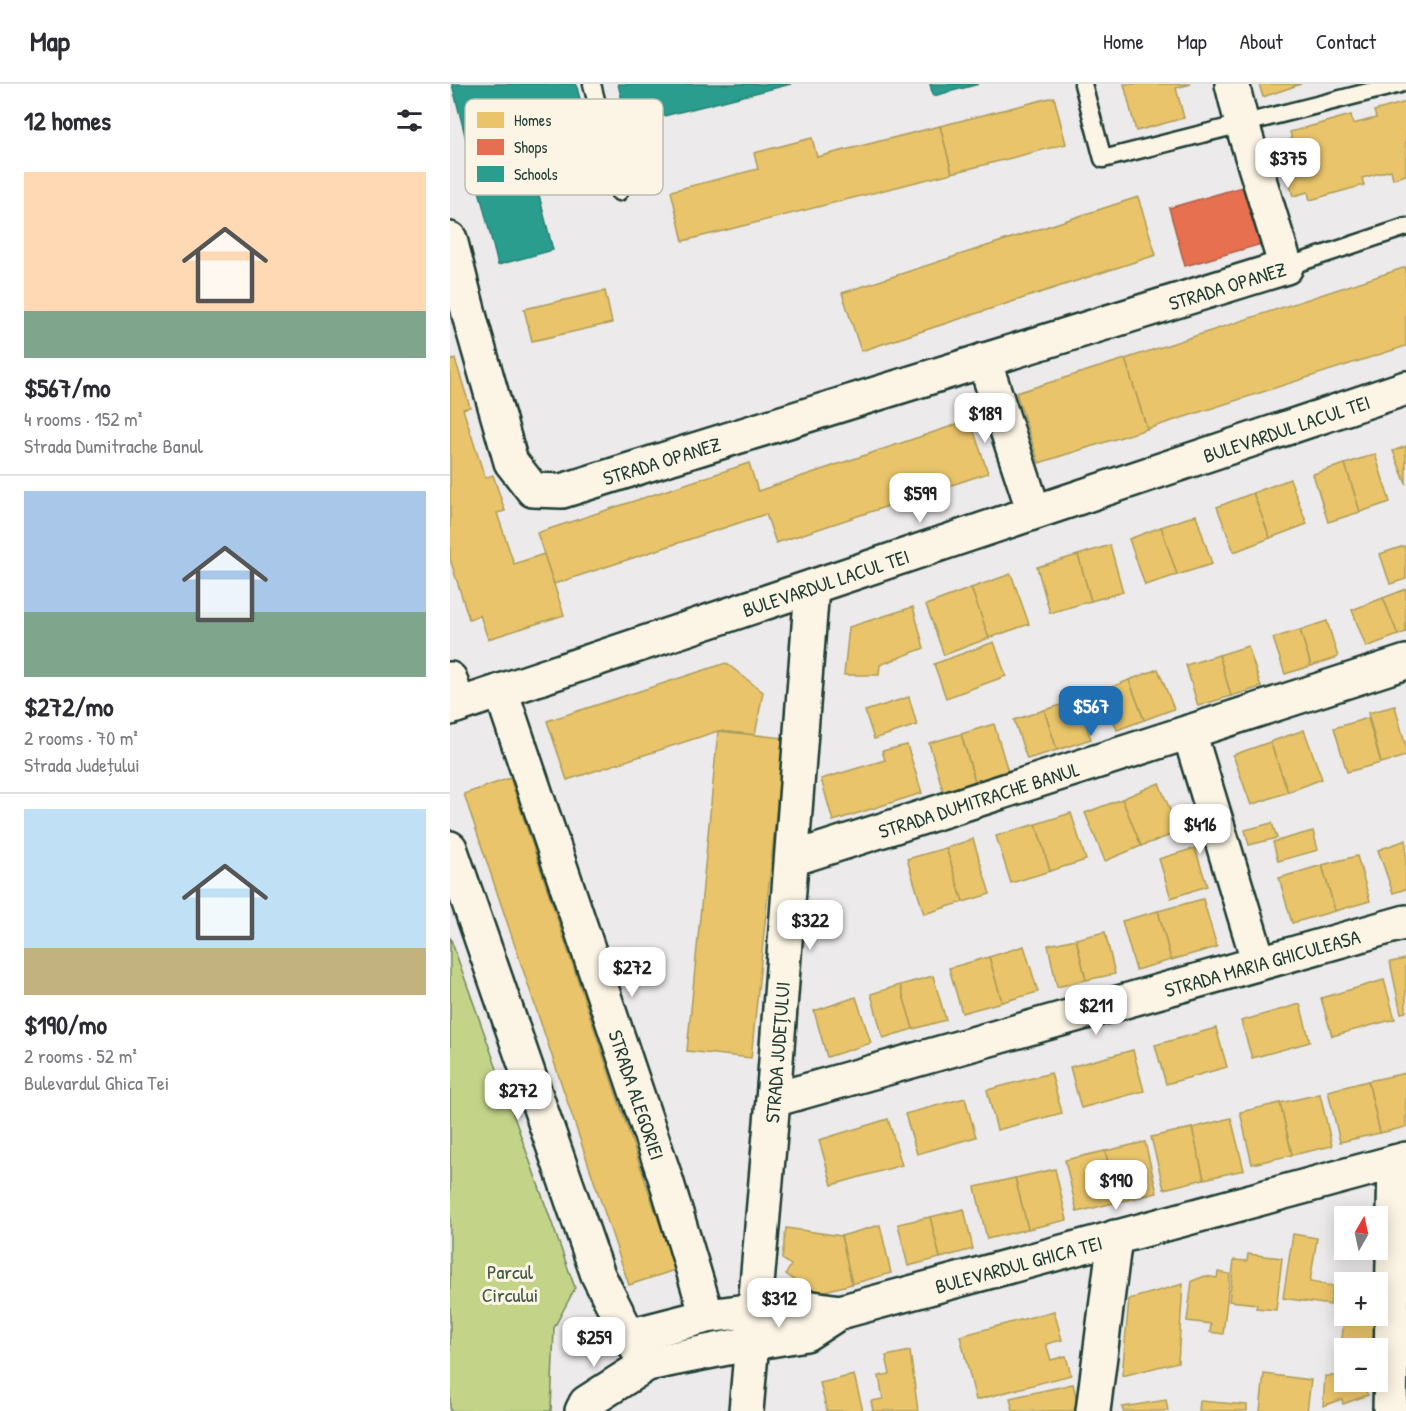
<!DOCTYPE html>
<meta charset="utf-8">
<style>
:root{--surface:#fff;--page:#f7f7f7;--text:#2b2b33;--muted:#7c7c81;--line:#e1e1e2;--accent:#1f6fb2}
body{margin:0;font-family:"Patrick Hand",sans-serif;background:var(--page);color:var(--text);height:100vh;display:flex;flex-direction:column;font-size:22px;white-space:nowrap}
*{box-sizing:border-box;margin:0}
p{font-size:20px;color:var(--muted)}
.icon{flex:none;width:33px;height:33px;fill:none;stroke:currentColor;stroke-width:2;stroke-linecap:round;stroke-linejoin:round}
.map{position:relative;flex:1;overflow:hidden}
.details{display:flex;flex-direction:column;background:var(--surface);width:450px}
.details>*{flex:none}
.needle{width:39px;rotate:9deg}
.controls{position:absolute;left:884px;top:1122px;display:grid;gap:12px}
.controls a{display:grid;place-items:center;width:54px;height:54px;border-radius:0px;background:var(--surface);box-shadow:0 3px 15px #0003;font-size:30px}
.price{position:absolute;translate:-50% -51px;padding:0 14px;border-radius:12px;background:#fff;color:#222;font-size:20px;line-height:39px;filter:drop-shadow(0 2px 3px #0008)}
.price::after{content:'';position:absolute;left:50%;top:36px;width:18px;height:14px;margin-left:-9px;background:inherit;clip-path:polygon(0 0,100% 0,50% 100%)}
.price.selected{background:var(--accent);color:#fff}
ul{padding:0;list-style:none}
li{display:grid;align-content:center;gap:12px;height:318px;padding:0 24px}
li+li{border-top:2px solid var(--line)}
li span{display:grid;place-items:center;height:186px;border-radius:0px;color:#555}
li>.icon{margin-inline-start:auto}
span .icon{width:108px;height:108px;fill:#fffc;stroke-width:1}
li b{font-size:26px}
h2{display:flex;justify-content:space-between;align-items:center;height:72px;padding:0 24px;font-size:26px}
header{display:flex;align-items:center;gap:36px;box-sizing:border-box;height:84px;padding:0 30px;background:var(--surface);border-bottom:2px solid var(--line)}
header strong{font-size:28px}
nav{display:flex;gap:33px;margin-inline-start:auto;font-size:21px}
main{display:flex;flex:1;min-height:0}
.map>svg:first-child{display:block}
</style>
<header>
<strong>Map</strong>
<nav><a>Home</a><a>Map</a><a>About</a><a>Contact</a></nav>
</header>
<main>
<section class="details">
<h2>12 homes<svg class="icon" aria-label="filters" viewBox="0 0 24 24"><path d="M4 7h16M4 17h16"/><circle cx="9" cy="7" r="2"/><circle cx="15" cy="17" r="2"/></svg></h2>
<ul>
<li><span style="background:linear-gradient(#ffd9b3 75%,#7fa58c 0)"><svg class="icon" aria-label="home" viewBox="0 0 24 24"><path d="M3 11l9-7 9 7M6 9v11h12V9"/></svg></span><div><b>$567/mo</b><p>4 rooms · 152 m²</p><p>Strada Dumitrache Banul</p></div></li>
<li><span style="background:linear-gradient(#a9c7e8 65%,#7fa58c 0)"><svg class="icon" aria-label="home" viewBox="0 0 24 24"><path d="M3 11l9-7 9 7M6 9v11h12V9"/></svg></span><div><b>$272/mo</b><p>2 rooms · 70 m²</p><p>Strada Județului</p></div></li>
<li><span style="background:linear-gradient(#bfe0f5 75%,#c2b280 0)"><svg class="icon" aria-label="home" viewBox="0 0 24 24"><path d="M3 11l9-7 9 7M6 9v11h12V9"/></svg></span><div><b>$190/mo</b><p>2 rooms · 52 m²</p><p>Bulevardul Ghica Tei</p></div></li>
</ul>
</section>
<div class="map">
<svg width="956" height="1327" viewBox="0 0 956 1327">
<rect width="100%" height="100%" fill="#eceaea"/>
<filter id="ink" filterUnits="userSpaceOnUse"><feTurbulence type="fractalNoise" baseFrequency=".0167" numOctaves="2"/><feDisplacementMap in="SourceGraphic" scale="12" xChannelSelector="R" yChannelSelector="G"/><feConvolveMatrix kernelMatrix="1 2 1 2 8 2 1 2 1" color-interpolation-filters="sRGB"/></filter>
<g filter="url(#ink)">
<!-- green -->
<polygon fill="#c3d489" stroke="#71885e" stroke-width="1.5" points="0,853 125,1204 104,1244 101,1327 0,1327"/>
<!-- homes -->
<g fill="#e9c46a" stroke="#ac9c5a" stroke-width="1.5">
<polygon points="674,0 741,0 726,4 734,34 686,47"/>
<polygon points="809,0 851,0 813,13"/>
<polygon points="604,13 616,60 502,89 490,42"/>
<polygon points="956,18 956,91 943,95 941,86 912,94 914,101 860,116 858,108 843,112 828,59 842,55 840,48 901,31 903,40 926,34 924,27"/>
<polygon points="490,42 502,89 233,157 221,107 308,85 304,69 362,54 367,73"/>
<polygon points="688,113 706,171 411,267 392,209"/>
<polygon points="956,183 956,262 697,345 675,275"/>
<polygon points="155,207 162,239 82,257 74,225"/>
<polygon points="5,275 20,323 13,325 35,394 43,391 55,427 47,429 64,480 94,470 114,531 38,555 30,531 19,535 0,475 0,277"/>
<polygon points="675,275 697,345 589,379 566,309"/>
<polygon points="520,336 538,389 326,459 316,430 104,500 87,449 299,379 308,407"/>
<polygon points="956,362 956,400 943,367"/>
<polygon points="925,370 940,418 910,428 895,380"/>
<polygon points="895,380 910,428 878,438 863,390"/>
<polygon points="840,395 857,440 820,454 803,409"/>
<polygon points="803,409 820,454 784,468 767,423"/>
<polygon points="746,431 762,480 727,491 711,443"/>
<polygon points="711,443 727,491 695,501 679,455"/>
<polygon points="660,461 673,508 641,517 628,471"/>
<polygon points="954,462 956,469 956,495 940,500 930,470"/>
<polygon points="628,471 641,517 600,529 587,483"/>
<polygon points="561,490 579,540 539,554 521,504"/>
<polygon points="521,504 539,554 494,571 476,521"/>
<polygon points="956,505 956,548 948,551 933,514"/>
<polygon points="933,514 948,551 916,563 902,526"/>
<polygon points="463,523 474,564 430,581 429,591 394,591 399,543"/>
<polygon points="877,537 888,573 861,582 850,546"/>
<polygon points="850,546 861,582 835,590 823,554"/>
<polygon points="544,558 556,592 496,614 484,580"/>
<polygon points="798,562 811,603 781,612 769,571"/>
<polygon points="769,571 781,612 748,622 736,581"/>
<polygon points="276,579 313,608 305,651 268,647 117,696 97,637"/>
<polygon points="708,585 724,625 694,636 679,596"/>
<polygon points="679,596 694,636 667,646 652,607"/>
<polygon points="459,613 467,641 424,655 415,627"/>
<polygon points="628,616 641,655 607,666 594,626"/>
<polygon points="945,622 956,663 956,672 931,679 918,629"/>
<polygon points="594,626 607,666 577,675 564,636"/>
<polygon points="918,634 931,679 897,688 884,644"/>
<polygon points="544,640 559,691 526,701 511,650"/>
<polygon points="854,646 872,695 838,708 820,658"/>
<polygon points="268,647 334,654 301,974 237,967"/>
<polygon points="511,650 526,701 494,710 479,659"/>
<polygon points="820,658 838,708 801,721 783,671"/>
<polygon points="457,661 472,709 383,737 371,695 435,676 432,667"/>
<polygon points="60,694 225,1186 179,1201 14,710"/>
<polygon points="709,699 729,748 691,762 672,715"/>
<polygon points="672,715 691,762 655,777 635,729"/>
<polygon points="621,729 636,776 600,787 586,740"/>
<polygon points="822,739 827,754 799,761 795,746"/>
<polygon points="586,740 600,787 561,799 546,752"/>
<polygon points="863,747 868,766 828,777 823,758"/>
<polygon points="523,755 540,810 513,818 496,764"/>
<polygon points="956,756 956,805 943,809 928,766"/>
<polygon points="496,764 513,818 474,830 457,775"/>
<polygon points="745,764 757,802 721,814 709,775"/>
<polygon points="907,772 920,817 885,827 872,781"/>
<polygon points="872,781 885,827 842,839 829,794"/>
<polygon points="753,815 767,863 721,876 708,827"/>
<polygon points="708,827 721,876 686,886 672,837"/>
<polygon points="655,848 665,890 636,896 626,855"/>
<polygon points="626,855 636,896 607,903 598,861"/>
<polygon points="574,862 588,908 552,918 539,873"/>
<polygon points="539,873 552,918 512,929 499,884"/>
<polygon points="956,875 956,928 951,929 940,878"/>
<polygon points="483,892 496,936 463,945 450,901"/>
<polygon points="934,896 945,935 882,952 871,914"/>
<polygon points="450,901 463,945 433,954 421,910"/>
<polygon points="406,913 421,959 377,973 364,927"/>
<polygon points="850,920 860,958 802,974 791,937"/>
<polygon points="766,944 777,983 716,1000 705,961"/>
<polygon points="683,966 694,1007 631,1024 620,983"/>
<polygon points="601,989 612,1029 547,1046 537,1006"/>
<polygon points="956,989 956,1043 930,1049 918,997"/>
<polygon points="918,997 930,1049 890,1058 878,1007"/>
<polygon points="870,1010 882,1062 842,1071 830,1019"/>
<polygon points="515,1014 526,1053 467,1070 455,1030"/>
<polygon points="830,1019 842,1071 802,1080 790,1028"/>
<polygon points="781,1034 794,1086 754,1095 742,1044"/>
<polygon points="438,1035 452,1081 382,1101 369,1056"/>
<polygon points="742,1044 754,1095 714,1105 701,1053"/>
<polygon points="695,1058 707,1109 668,1118 655,1067"/>
<polygon points="655,1067 668,1118 627,1128 615,1076"/>
<polygon points="605,1085 617,1136 578,1145 565,1094"/>
<polygon points="565,1094 578,1145 537,1155 525,1103"/>
<polygon points="514,1125 523,1165 490,1174 480,1133"/>
<polygon points="480,1133 490,1174 458,1182 448,1140"/>
<polygon points="430,1141 441,1189 402,1200 391,1152"/>
<polygon points="336,1144 391,1152 402,1200 363,1210 336,1190 341,1181 332,1175"/>
<polygon points="843,1150 867,1154 860,1198 883,1202 880,1221 833,1214"/>
<polygon points="798,1170 832,1174 826,1226 806,1224 807,1220 779,1217 784,1176 797,1177"/>
<polygon points="768,1188 780,1190 773,1250 760,1248 761,1240 737,1237 742,1197 755,1192 767,1194"/>
<polygon points="733,1200 728,1278 672,1292 679,1215"/>
<polygon points="604,1227 612,1256 596,1260 601,1276 616,1272 621,1291 526,1316 510,1252"/>
<polygon points="894,1234 929,1237 927,1264 894,1264 894,1267 891,1266"/>
<polygon points="460,1267 468,1327 423,1327 421,1317 433,1315 429,1292 440,1290 436,1272"/>
<polygon points="814,1290 861,1296 857,1327 810,1327"/>
<polygon points="404,1291 413,1327 377,1327 370,1299"/>
<polygon points="875,1292 894,1292 894,1298 927,1298 915,1306 918,1311 893,1320 892,1315 873,1322"/>
<polygon points="623,1300 629,1325 619,1327 563,1327 560,1314"/>
<polygon points="716,1316 718,1327 673,1327 672,1323"/>
<polygon points="750,1317 797,1321 797,1327 749,1327"/>
</g>
<!-- shops -->
<polygon fill="#e76f51" stroke="#ab6048" stroke-width="1.5" points="799,101 815,159 735,182 719,124"/>
<!-- schools -->
<g fill="#2a9d8f" stroke="#278074" stroke-width="1.5">
<polygon points="2,0 126,0 132,22 125,52 77,64 103,166 48,181"/>
<polygon points="168,0 341,0 178,41"/>
<polygon points="480,0 529,0 483,12"/>
</g>
<g fill="none" stroke-linecap="round" stroke-linejoin="round">
<defs>
<g id="service">
<polyline points="142,0 169,108"/>
<polyline points="633,0 653,75 950,0"/>
<polyline points="836,183 956,143"/>
</g>
<g id="minor">
<path id="s1" d="M0,155L21,238L61,378L83,406L112,407L836,183L792,40L782,0"/>
<polyline points="534,276 584,428"/>
<polyline points="0,595 8,621"/>
<path id="s2" d="M51,607L216,1096L257,1232L305,1226"/>
<polyline points="739,648 809,879"/>
<polyline points="0,764 148,1191 179,1252 197,1280"/>
<path id="s3" d="M342,775L739,648L956,578"/>
<path id="s4" d="M323,1016L956,838"/>
<polyline points="179,1252 257,1232"/>
<polyline points="132,1327 136,1319 197,1280 302,1259"/>
<polyline points="643,1327 665,1153"/>
<polyline points="940,1327 945,1078"/>
</g>
<g id="tertiary">
<polyline points="305,1226 349,1222 390,1228"/>
<path id="s5" d="M302,1259L356,1250L390,1228L956,1075"/>
<path id="s6" d="M296,1327L323,1016L362,503"/>
</g>
<g id="secondary">
<path id="s7" d="M0,624L956,304"/>
</g>
</defs>
<!-- service casing -->
<use href="#service" stroke="#1f3d34" stroke-width="21"/>
<!-- minor casing -->
<use href="#minor" stroke="#1f3d34" stroke-width="38"/>
<!-- tertiary casing -->
<use href="#tertiary" stroke="#1f3d34" stroke-width="38"/>
<!-- secondary casing -->
<use href="#secondary" stroke="#1f3d34" stroke-width="38"/>
<!-- service -->
<use href="#service" stroke="#fcf5e5" stroke-width="16"/>
<!-- minor -->
<use href="#minor" stroke="#fcf5e5" stroke-width="33"/>
<!-- tertiary -->
<use href="#tertiary" stroke="#fcf5e5" stroke-width="33"/>
<!-- secondary -->
<use href="#secondary" stroke="#fcf5e5" stroke-width="33"/>
</g>
</g>
<g text-anchor="middle" dominant-baseline="central" stroke-width="6" stroke-linejoin="round" paint-order="stroke">
<!-- street labels -->
<g font-size="20" fill="#1f3d34" stroke="#fcf5e5">
<text stroke="none"><textPath href="#s1" startOffset="992">STRADA OPANEZ</textPath></text>
<text stroke="none"><textPath href="#s7" startOffset="882">BULEVARDUL LACUL TEI</textPath></text>
<text stroke="none"><textPath href="#s1" startOffset="400">STRADA OPANEZ</textPath></text>
<text stroke="none"><textPath href="#s7" startOffset="396">BULEVARDUL LACUL TEI</textPath></text>
<text stroke="none"><textPath href="#s3" startOffset="196">STRADA DUMITRACHE BANUL</textPath></text>
<text stroke="none"><textPath href="#s4" startOffset="508">STRADA MARIA GHICULEASA</textPath></text>
<text stroke="none"><textPath href="#s6" startOffset="360">STRADA JUDEȚULUI</textPath></text>
<text stroke="none"><textPath href="#s2" startOffset="426">STRADA ALEGORIEI</textPath></text>
<text stroke="none"><textPath href="#s5" startOffset="280">BULEVARDUL GHICA TEI</textPath></text>
</g>
<!-- park labels -->
<g font-size="20" fill="#405b45" stroke="#fcf5e5">
<text x="60" y="1187">Parcul<tspan x="60" dy="23">Circului</tspan></text>
</g>
</g>
<!-- legend -->
<rect x="15" y="15" width="198" height="96" rx="9" fill="#fcf5e5" stroke="#babeb0" stroke-width="1.5"/>
<rect x="27" y="28" width="27" height="16" fill="#e9c46a"/>
<rect x="27" y="55" width="27" height="16" fill="#e76f51"/>
<rect x="27" y="82" width="27" height="16" fill="#2a9d8f"/>
<g font-size="16" fill="#1f3d34">
<text x="64" y="42">Homes</text>
<text x="64" y="69">Shops</text>
<text x="64" y="96">Schools</text>
</g>
</svg>
<div class="controls">
<a><svg class="needle" viewBox="-14 -14 28 28"><path d="M0-13l5 13h-10z" fill="#e53935"/><path d="M0 13l5-13h-10z" fill="#7c7c81"/></svg></a>
<a>+</a>
<a>−</a>
</div>
<b class="price" style="left:838px;top:105px">$375</b>
<b class="price" style="left:535px;top:360px">$189</b>
<b class="price" style="left:470px;top:440px">$599</b>
<b class="price selected" style="left:641px;top:653px">$567</b>
<b class="price" style="left:750px;top:771px">$416</b>
<b class="price" style="left:360px;top:867px">$322</b>
<b class="price" style="left:182px;top:914px">$272</b>
<b class="price" style="left:646px;top:952px">$211</b>
<b class="price" style="left:68px;top:1037px">$272</b>
<b class="price" style="left:666px;top:1127px">$190</b>
<b class="price" style="left:329px;top:1245px">$312</b>
<b class="price" style="left:144px;top:1284px">$259</b>
</div>
</main>
